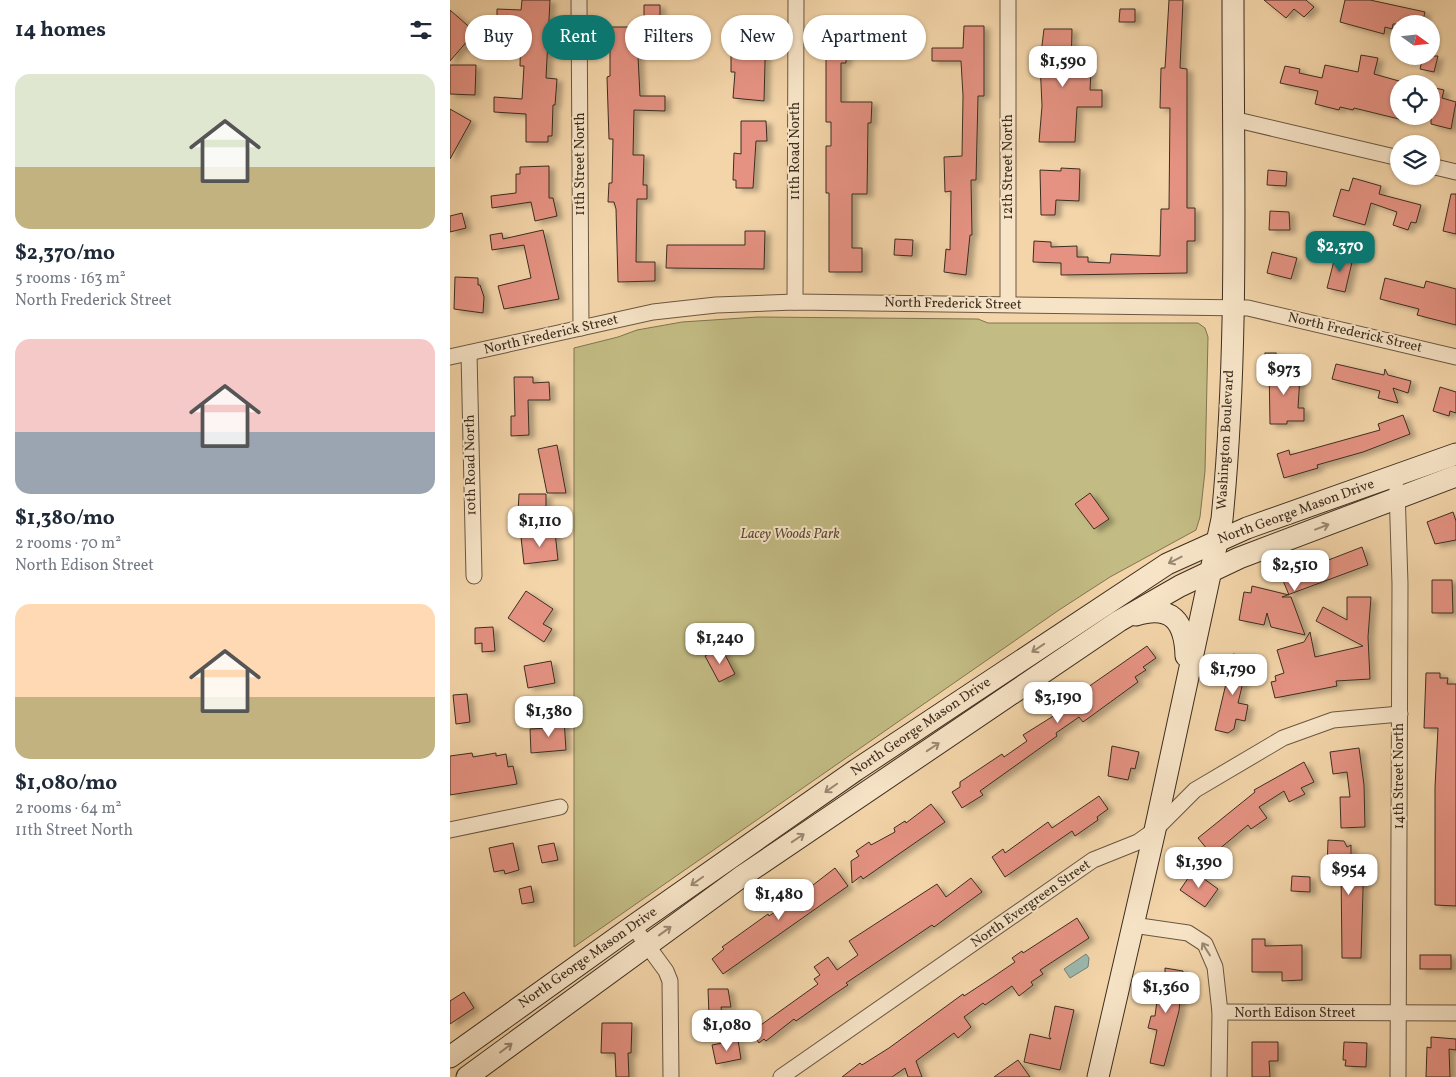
<!DOCTYPE html>
<meta charset="utf-8">
<style>
:root{--surface:#fff;--page:#f6f6f7;--text:#1f2937;--muted:#747a83;--accent:#0f766e}
body{margin:0;font-family:Vollkorn,serif;background:var(--page);color:var(--text);height:100vh;display:flex;flex-direction:column;font-size:19px;white-space:nowrap}
*{box-sizing:border-box;margin:0}
p{font-size:16px;color:var(--muted)}
.icon{flex:none;width:28px;height:28px;fill:none;stroke:currentColor;stroke-width:2;stroke-linecap:round;stroke-linejoin:round}
.map{position:relative;flex:1;overflow:hidden}
.details{display:flex;flex-direction:column;background:var(--surface);width:450px}
.details>*{flex:none}
.banner{position:absolute;left:15px;top:15px;width:475px;height:45px;display:flex;gap:10px}
.needle{width:32px;rotate:105deg}
.buttons{position:absolute;left:940px;top:15px;display:grid;gap:10px}
.buttons a{display:grid;place-items:center;width:50px;height:50px;border-radius:50%;background:var(--surface);box-shadow:0 1px 4px #0004;font-size:25px}
.price{position:absolute;translate:-50% -42px;padding:0 11px;border-radius:10px;background:#fff;color:#222;font-size:16px;line-height:32px;filter:drop-shadow(0 1px 2px #0008)}
.price::after{content:'';position:absolute;left:50%;top:30px;width:15px;height:11px;margin-left:-8px;background:inherit;clip-path:polygon(0 0,100% 0,50% 100%)}
.price.selected{background:var(--accent);color:#fff}
ul{padding:0;list-style:none}
li{display:grid;align-content:center;gap:10px;height:265px;padding:0 15px}
li span{display:grid;place-items:center;height:155px;border-radius:15px;color:#555}
li>.icon{margin-inline-start:auto}
span .icon{width:90px;height:90px;fill:#fffc;stroke-width:1}
li b{font-size:21px}
h2{display:flex;justify-content:space-between;align-items:center;height:60px;padding:0 15px;font-size:21px}
.pill{padding:0 18px;border-radius:22px;background:var(--surface);box-shadow:0 1px 4px #0004;font-size:18px;line-height:45px}
.pill.selected{background:var(--accent);color:#fff}
main{display:flex;flex:1;min-height:0}
.map>svg:first-child{display:block}
</style>
<main>
<section class="details">
<h2>14 homes<svg class="icon" aria-label="filters" viewBox="0 0 24 24"><path d="M4 7h16M4 17h16"/><circle cx="9" cy="7" r="2"/><circle cx="15" cy="17" r="2"/></svg></h2>
<ul>
<li><span style="background:linear-gradient(#dfe7d0 60%,#c2b280 0)"><svg class="icon" aria-label="home" viewBox="0 0 24 24"><path d="M3 11l9-7 9 7M6 9v11h12V9"/></svg></span><div><b>$2,370/mo</b><p>5 rooms · 163 m²</p><p>North Frederick Street</p></div></li>
<li><span style="background:linear-gradient(#f6c9c9 60%,#9aa5b1 0)"><svg class="icon" aria-label="home" viewBox="0 0 24 24"><path d="M3 11l9-7 9 7M6 9v11h12V9"/></svg></span><div><b>$1,380/mo</b><p>2 rooms · 70 m²</p><p>North Edison Street</p></div></li>
<li><span style="background:linear-gradient(#ffd9b3 60%,#c2b280 0)"><svg class="icon" aria-label="home" viewBox="0 0 24 24"><path d="M3 11l9-7 9 7M6 9v11h12V9"/></svg></span><div><b>$1,080/mo</b><p>2 rooms · 64 m²</p><p>11th Street North</p></div></li>
</ul>
</section>
<div class="map">
<svg width="1006" height="1077" viewBox="0 0 1006 1077">
<defs>
<filter id="shadow"><feDropShadow dx="5.5" dy="3" stdDeviation="2.5" flood-color="#0004"/></filter>
</defs>
<rect width="100%" height="100%" fill="#f3d5a9"/>
<filter id="stains"><feTurbulence type="fractalNoise" baseFrequency=".004" numOctaves="4"/><feColorMatrix values="0 0 0 0 .2 0 0 0 0 .09 0 0 0 0 .02 0 0 0 .5 -.17"/></filter>
<radialGradient id="worn" r=".72"><stop offset=".6" stop-color="#630" stop-opacity="0"/><stop offset="1" stop-color="#630" stop-opacity=".3"/></radialGradient>
<!-- green -->
<polygon fill="#c2bb83" stroke="#807451" points="308,317 528,319 538,323 748,323 755,328 758,337 755,471 750,517 746,530 660,577 609,610 124,947 124,348 168,337 187,330 232,322"/>
<!-- water -->
<polygon fill="#9cb8ae" stroke="#768075" points="636,954 639,958 638,967 620,978 614,969"/>
<!-- building -->
<g fill="#e59282" stroke="#3d2d1f" filter="url(#shadow)">
<polygon points="72,0 100,0 96,78 107,79 105,105 103,105 102,136 98,136 98,142 76,142 76,114 44,112 44,97 72,99 74,66 70,66 71,21 47,20 47,9 71,10"/>
<polygon points="719,0 733,0 730,68 737,69 737,208 745,208 745,241 737,241 737,273 611,275 611,263 583,262 584,241 601,242 601,247 627,246 627,257 638,257 638,262 660,263 661,254 710,256 711,209 719,209 720,108 710,108 711,68 715,68"/>
<polygon points="814,0 856,0 864,7 854,17 844,9 836,18"/>
<polygon points="895,0 920,0 975,12 972,24 943,24 942,29 935,27 934,34 890,22"/>
<polygon points="194,5 210,5 210,25 194,26"/>
<polygon points="670,9 685,9 685,22 669,22"/>
<polygon points="0,10 25,32 0,61"/>
<polygon points="296,17 311,17 311,24 316,24 314,101 283,98 285,72 281,72 281,53 294,53"/>
<polygon points="376,20 416,20 416,35 403,35 403,38 397,38 396,63 391,63 391,102 422,102 421,123 418,123 417,194 402,194 402,248 412,248 412,272 379,272 379,193 376,193 376,146 381,146 381,122 376,122"/>
<polygon points="514,26 534,26 534,96 528,96 526,180 521,180 522,235 520,235 516,275 494,272 496,249 500,250 501,191 495,192 494,157 512,156 513,96 511,61 482,61 482,48 513,48"/>
<polygon points="160,27 196,27 197,53 188,52 188,56 190,96 215,96 215,111 184,110 183,155 194,155 193,185 197,185 197,199 187,199 186,262 205,262 205,281 168,282 166,209 164,202 158,202 159,183 162,183 163,139 159,139 157,77 160,76"/>
<polygon points="594,29 622,29 621,70 641,70 640,90 652,90 652,107 627,107 625,142 589,142 592,106 590,62"/>
<polygon points="911,55 928,58 924,74 949,81 949,119 904,108 903,110 890,107 889,110 865,104 868,91 830,83 835,66 850,69 849,73 872,78 875,65 908,72"/>
<polygon points="973,56 988,56 984,72 970,69"/>
<polygon points="0,65 26,65 25,95 0,94"/>
<polygon points="981,87 994,90 992,98 1006,102 1001,129 981,124"/>
<polygon points="0,109 21,121 0,159"/>
<polygon points="291,121 316,121 317,141 306,141 303,188 286,188 286,180 283,180 284,153 291,154"/>
<polygon points="99,166 99,198 103,198 107,216 85,221 81,202 42,208 41,196 66,193 66,174 70,174 70,167"/>
<polygon points="611,168 630,169 629,201 606,200 605,215 591,215 590,170 611,171"/>
<polygon points="818,170 837,172 836,186 817,185"/>
<polygon points="903,178 931,186 929,194 971,205 966,223 961,222 958,230 943,225 947,212 921,203 915,225 883,216 891,189 899,191"/>
<polygon points="1001,194 1006,194 1006,234 993,231"/>
<polygon points="820,211 839,212 840,230 819,230"/>
<polygon points="12,213 16,228 0,232 0,216"/>
<polygon points="93,230 109,299 54,309 48,286 81,278 74,245 42,250 40,235 52,233 53,239"/>
<polygon points="295,231 315,231 314,269 216,268 217,245 295,245"/>
<polygon points="445,239 463,240 462,256 444,255"/>
<polygon points="822,252 847,258 841,279 817,273"/>
<polygon points="886,253 903,258 895,292 877,288"/>
<polygon points="5,277 28,278 28,285 30,285 34,297 33,313 4,309"/>
<polygon points="935,278 974,288 976,281 1006,289 1006,325 967,315 969,309 930,299"/>
<rect x="815" y="353" width="11" height="11"/>
<polygon points="886,364 934,375 935,369 938,375 961,381 958,393 943,388 948,403 928,398 930,391 882,379"/>
<polygon points="819,365 835,366 835,369 848,370 847,376 850,376 848,408 854,408 854,421 837,421 837,424 820,424"/>
<polygon points="64,377 83,377 83,383 99,382 100,400 78,400 79,435 61,436 61,416 65,416"/>
<polygon points="990,387 1006,392 1006,413 1000,411 999,416 983,411"/>
<polygon points="953,415 960,434 913,452 867,465 868,468 834,478 827,454 839,450 840,455 930,430 928,424"/>
<polygon points="107,445 116,493 97,493 88,449"/>
<polygon points="640,493 659,519 644,529 625,504"/>
<polygon points="69,494 96,494 96,512 68,512"/>
<polygon points="1003,512 1006,521 1006,540 985,544 977,522"/>
<polygon points="105,532 108,560 74,564 71,537"/>
<polygon points="912,547 918,565 832,597 841,597 855,635 821,627 817,613 814,625 789,620 794,592 801,593 802,586 839,595 832,578"/>
<polygon points="982,580 1002,580 1003,613 982,613"/>
<polygon points="76,591 103,609 93,624 102,629 94,642 58,618"/>
<polygon points="897,597 921,597 918,637 920,679 886,681 887,686 825,698 821,682 826,681 825,676 834,673 827,650 854,642 860,632 865,657 913,646 866,621 873,607 897,620"/>
<polygon points="43,627 45,651 32,652 32,643 25,644 25,628"/>
<polygon points="697,646 706,658 693,667 696,670 685,677 688,682 633,722 629,717 606,733 607,736 530,791 533,795 512,808 502,792 510,787 510,782 552,754 554,757 577,741 573,735 621,705 618,701"/>
<polygon points="271,647 285,674 269,682 255,656"/>
<polygon points="783,654 799,657 788,703 798,705 795,721 786,719 784,729 778,733 765,730"/>
<polygon points="101,661 105,683 78,688 74,666"/>
<polygon points="976,673 990,673 990,678 998,678 997,684 1006,684 1006,906 985,905 985,787 988,728 974,728"/>
<polygon points="17,694 20,722 6,724 3,695"/>
<polygon points="114,719 116,750 81,753 80,729 98,728 98,720"/>
<polygon points="662,746 689,752 685,769 681,768 678,780 658,776"/>
<polygon points="909,748 914,785 915,827 891,828 890,797 900,797 897,772 883,774 880,752"/>
<polygon points="22,753 23,757 46,753 46,756 56,754 58,767 63,766 67,784 0,795 0,756"/>
<polygon points="854,762 864,782 851,788 855,794 839,802 834,791 809,807 817,818 801,829 798,825 762,855 748,838 805,792 804,790"/>
<polygon points="649,796 658,809 647,817 648,820 625,836 622,831 555,877 542,857 553,849 555,853 598,822 602,828"/>
<polygon points="481,804 495,822 413,879 411,876 402,883 401,861 409,856 406,851 419,842 421,845 445,832 444,828 455,821 456,823"/>
<polygon points="878,840 894,841 897,847 901,845 901,856 914,856 911,958 892,958 891,869 877,868"/>
<polygon points="63,843 69,870 55,874 54,870 44,872 39,848"/>
<polygon points="104,843 108,860 92,863 88,846"/>
<polygon points="385,868 398,886 273,974 262,959 274,949 272,947 318,914 319,916 340,902 338,898 352,888 354,892"/>
<polygon points="743,871 768,889 755,907 730,890"/>
<polygon points="842,876 860,877 860,892 841,891"/>
<polygon points="521,878 532,892 503,913 484,927 482,925 396,983 398,985 383,995 346,1021 344,1019 316,1041 314,1039 309,1043 301,1032 368,984 364,979 370,975 364,967 378,957 387,970 408,955 399,941 487,884 496,897"/>
<polygon points="81,886 84,902 72,904 69,889"/>
<polygon points="627,918 639,938 590,970 593,974 581,982 583,985 569,996 562,986 535,1005 533,1003 514,1017 521,1027 508,1038 504,1033 466,1061 472,1077 458,1077 455,1068 442,1077 392,1077 410,1063 412,1065 439,1048 513,994 514,996 543,977 565,962 562,958 572,951 573,953"/>
<polygon points="802,939 815,939 815,946 852,945 852,980 832,981 832,972 802,972"/>
<rect x="970" y="955" width="31" height="14"/>
<polygon points="715,968 733,971 729,1011 714,1066 700,1063 707,1030 698,1028 701,1016 705,1016 710,977 715,973"/>
<polygon points="258,989 278,989 281,1007 271,1007 272,1015 259,1015"/>
<polygon points="14,992 24,1008 0,1024 0,1001"/>
<polygon points="605,1006 624,1010 610,1070 574,1062 580,1034 601,1039 599,1036"/>
<polygon points="152,1023 182,1023 181,1053 178,1053 179,1077 166,1077 165,1053 151,1053"/>
<polygon points="981,1037 1006,1039 1006,1050 999,1049 1000,1077 976,1077 977,1047 981,1048"/>
<polygon points="288,1040 291,1059 266,1064 262,1045"/>
<polygon points="802,1042 828,1042 828,1061 819,1061 820,1077 802,1077"/>
<polygon points="894,1042 917,1043 916,1067 895,1066 896,1060 893,1060"/>
<polygon points="568,1060 580,1077 544,1077"/>
</g>
<g fill="none" stroke-linecap="round" stroke-linejoin="round">
<defs>
<g id="street">
<polyline points="129,0 131,328"/>
<polyline points="783,119 949,158"/>
<polyline points="981,166 1006,172"/>
<polyline points="345,302 346,0"/>
<polyline points="558,304 558,0"/>
<polyline points="19,353 24,576"/>
<polyline points="0,357 203,312 266,305 345,302 798,308 1006,357"/>
<polyline points="947,489 950,584 948,1077"/>
<polyline points="0,830 110,807"/>
<polyline points="683,925 738,933 755,944 765,967 770,1012 769,1077"/>
<polyline points="183,926 216,971 220,981 221,1077"/>
<polyline points="770,1012 1006,1013"/>
<polyline points="331,1077 643,860 688,842 705,830 745,790 833,738 883,720 950,714"/>
</g>
<g id="secondary">
<path d="M686,615C722,604 735,622 736,656"/>
<polyline points="0,1057 183,926 406,770 717,564 797,528 1006,454"/>
<polyline points="17,1077 291,877 669,621 730,586 789,558 1006,476"/>
<path d="M648,1077L705,830L772,519C789,347 783,172 783,0"/>
</g>
</defs>
<!-- street casing -->
<use href="#street" stroke="#6a5742" stroke-width="17"/>
<!-- secondary casing -->
<use href="#secondary" stroke="#3d2d1f" stroke-width="23"/>
<!-- street -->
<use href="#street" stroke="#f7e4c7" stroke-width="15"/>
<!-- secondary -->
<use href="#secondary" stroke="#f7e4c7" stroke-width="21"/>
</g>
<!-- one-way arrows -->
<defs><path id="oneway-shaft" d="M-6 0H5M1.5-3L5.5 0L1.5 3" fill="none" stroke-width="1.6" stroke-linecap="round" stroke-linejoin="round" transform="scale(1.25)"/></defs>
<g stroke="#9a8873">
<use href="#oneway-shaft" transform="translate(872 527) rotate(-21)"/>
<use href="#oneway-shaft" transform="translate(725 560) rotate(153)"/>
<use href="#oneway-shaft" transform="translate(588 648) rotate(146)"/>
<use href="#oneway-shaft" transform="translate(483 747) rotate(-34)"/>
<use href="#oneway-shaft" transform="translate(381 788) rotate(145)"/>
<use href="#oneway-shaft" transform="translate(348 838) rotate(-34)"/>
<use href="#oneway-shaft" transform="translate(247 881) rotate(145)"/>
<use href="#oneway-shaft" transform="translate(215 931) rotate(-36)"/>
<use href="#oneway-shaft" transform="translate(756 949) rotate(-122)"/>
<use href="#oneway-shaft" transform="translate(56 1048) rotate(-37)"/>
</g>
<g text-anchor="middle" dominant-baseline="central" stroke-width="4" stroke-linejoin="round" paint-order="stroke">
<!-- street labels -->
<g font-size="14" fill="#3d2d1f" stroke="#f7e4c7">
<text transform="translate(345 151) rotate(-90)">11th Road North</text>
<text transform="translate(130 164) rotate(-90)">11th Street North</text>
<text transform="translate(558 167) rotate(-90)">12th Street North</text>
<text transform="translate(503 304) rotate(1)">North Frederick Street</text>
<text transform="translate(905 333) rotate(13)">North Frederick Street</text>
<text transform="translate(101 335) rotate(-13)">North Frederick Street</text>
<text transform="translate(776 440) rotate(-87)">Washington Boulevard</text>
<text transform="translate(21 465) rotate(-91)">10th Road North</text>
<text transform="translate(846 512) rotate(-20)">North George Mason Drive</text>
<text transform="translate(471 727) rotate(-34)">North George Mason Drive</text>
<text transform="translate(949 776) rotate(-90)">14th Street North</text>
<text transform="translate(581 904) rotate(-35)">North Evergreen Street</text>
<text transform="translate(138 958) rotate(-35)">North George Mason Drive</text>
<text x="845" y="1013">North Edison Street</text>
</g>
<!-- park labels -->
<g font-size="14" font-style="italic" fill="#584933" stroke="#f7e4c7">
<text x="340" y="534">Lacey Woods Park</text>
</g>
</g>
<rect width="100%" height="100%" filter="url(#stains)"/>
<rect width="100%" height="100%" fill="url(#worn)"/>
</svg>
<div class="buttons">
<a><svg class="needle" viewBox="-14 -14 28 28"><path d="M0-13l5 13h-10z" fill="#e53935"/><path d="M0 13l5-13h-10z" fill="#747a83"/></svg></a>
<a><svg class="icon" aria-label="locate" viewBox="0 0 24 24"><circle cx="12" cy="12" r="6"/><path d="M12 2v4M12 18v4M2 12h4M18 12h4"/></svg></a>
<a><svg class="icon" aria-label="layers" viewBox="0 0 24 24"><path d="M12 4l9 5-9 5-9-5zM3 14l9 5 9-5"/></svg></a>
</div>
<b class="price" style="left:613px;top:88px">$1,590</b>
<b class="price selected" style="left:890px;top:273px">$2,370</b>
<b class="price" style="left:834px;top:396px">$973</b>
<b class="price" style="left:90px;top:548px">$1,110</b>
<b class="price" style="left:845px;top:592px">$2,510</b>
<b class="price" style="left:270px;top:665px">$1,240</b>
<b class="price" style="left:783px;top:696px">$1,790</b>
<b class="price" style="left:608px;top:724px">$3,190</b>
<b class="price" style="left:99px;top:738px">$1,380</b>
<b class="price" style="left:749px;top:889px">$1,390</b>
<b class="price" style="left:899px;top:896px">$954</b>
<b class="price" style="left:329px;top:921px">$1,480</b>
<b class="price" style="left:716px;top:1014px">$1,360</b>
<b class="price" style="left:277px;top:1052px">$1,080</b>
<div class="banner">
<a class="pill">Buy</a>
<a class="pill selected">Rent</a>
<a class="pill">Filters</a>
<a class="pill">New</a>
<a class="pill">Apartment</a>
</div>
</div>
</main>
